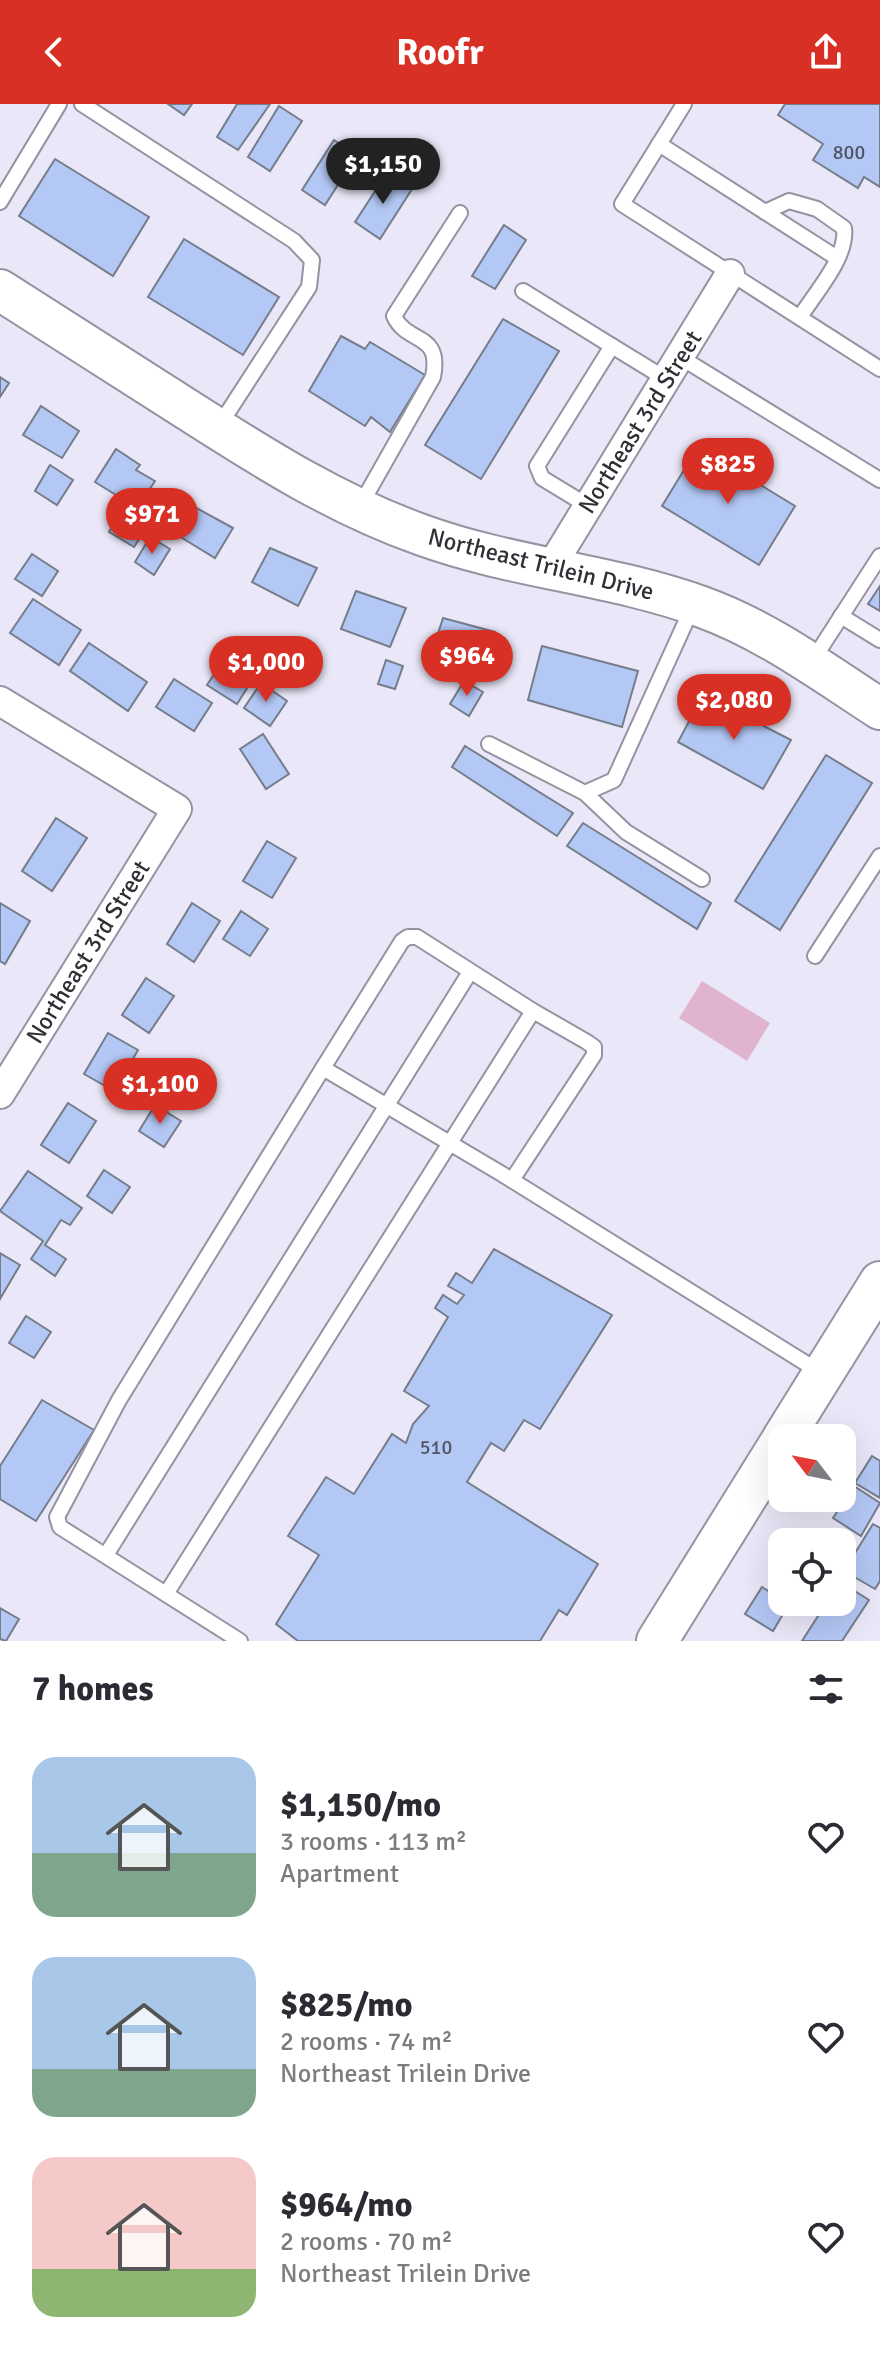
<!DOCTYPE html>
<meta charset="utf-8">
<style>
:root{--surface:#fff;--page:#f7f7f7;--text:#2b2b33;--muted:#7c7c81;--accent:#d93025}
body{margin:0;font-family:Signika,sans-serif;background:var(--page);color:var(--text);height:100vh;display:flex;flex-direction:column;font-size:30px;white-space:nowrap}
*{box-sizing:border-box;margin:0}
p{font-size:26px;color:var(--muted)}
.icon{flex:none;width:44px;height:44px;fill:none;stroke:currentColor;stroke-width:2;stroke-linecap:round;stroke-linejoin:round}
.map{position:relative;height:1537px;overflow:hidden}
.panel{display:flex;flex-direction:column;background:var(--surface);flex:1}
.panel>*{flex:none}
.needle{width:52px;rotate:302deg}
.tools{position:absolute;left:768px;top:1320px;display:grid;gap:16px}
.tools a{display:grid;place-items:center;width:88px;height:88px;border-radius:16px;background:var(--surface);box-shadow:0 8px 32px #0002;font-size:40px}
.price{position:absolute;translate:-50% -68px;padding:0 18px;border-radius:28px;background:var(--accent);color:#fff;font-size:26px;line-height:52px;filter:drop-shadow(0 2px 4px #0008)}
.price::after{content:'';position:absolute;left:50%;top:48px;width:24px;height:18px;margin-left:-12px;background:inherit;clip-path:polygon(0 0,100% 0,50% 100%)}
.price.selected{background:#222;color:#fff}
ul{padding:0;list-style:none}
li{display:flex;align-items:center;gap:24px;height:200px;padding:0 32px}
li span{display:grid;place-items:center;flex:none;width:224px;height:160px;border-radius:24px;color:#555}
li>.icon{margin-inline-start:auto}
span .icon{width:96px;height:96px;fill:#fffc;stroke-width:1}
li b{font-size:34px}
h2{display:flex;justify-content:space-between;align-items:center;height:96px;padding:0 32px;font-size:34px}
header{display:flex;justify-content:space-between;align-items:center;height:104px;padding:0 32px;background:var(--accent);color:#fff;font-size:36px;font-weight:700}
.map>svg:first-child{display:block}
</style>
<header><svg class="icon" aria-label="back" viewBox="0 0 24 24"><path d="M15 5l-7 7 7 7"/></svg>Roofr<svg class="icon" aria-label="share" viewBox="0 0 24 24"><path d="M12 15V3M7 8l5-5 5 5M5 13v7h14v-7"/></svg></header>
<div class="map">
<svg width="880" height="1537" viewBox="0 0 880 1537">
<rect width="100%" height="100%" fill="#eae8f8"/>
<!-- green -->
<polygon fill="#e0b4cf" points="702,877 770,919 747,957 679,914"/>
<!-- building -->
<g fill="#b4c8f5" stroke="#767d8a" stroke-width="2">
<polygon points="168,0 192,0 184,11"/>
<polygon points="237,0 270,0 238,46 217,33"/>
<polygon points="785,0 880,0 880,83 864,73 858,84 813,56 823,40 778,11"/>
<polygon points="279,2 302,17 270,67 248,53"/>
<polygon points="334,36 357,51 325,101 302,86"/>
<polygon points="55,55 149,113 113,172 19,112"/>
<polygon points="387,69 412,85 380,135 355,118"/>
<polygon points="504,121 526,136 495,185 472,172"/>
<polygon points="184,135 279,193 243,251 148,193"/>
<polygon points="503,215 559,247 481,375 425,341"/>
<polygon points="341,232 365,245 370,238 425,271 390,328 371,313 365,322 309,287"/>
<polygon points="0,273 9,279 0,293"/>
<polygon points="41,302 79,327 62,354 23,331"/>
<polygon points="698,343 795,402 759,461 662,402"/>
<polygon points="116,345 140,361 136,366 155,377 137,404 95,378"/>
<polygon points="50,361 73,376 57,401 35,387"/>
<polygon points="191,401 233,424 215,454 174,429"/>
<polygon points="122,407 147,423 134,443 109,428"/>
<polygon points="150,433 170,445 154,471 135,458"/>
<polygon points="270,444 317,464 298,502 252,478"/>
<polygon points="32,450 58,467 42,492 15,475"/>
<polygon points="880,482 880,507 868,500"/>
<polygon points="356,487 406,504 390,543 341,525"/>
<polygon points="33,495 81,526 59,561 10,529"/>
<polygon points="443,514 495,528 481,569 430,555"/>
<polygon points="89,539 147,578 128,607 70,567"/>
<polygon points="542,542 638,567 622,623 528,596"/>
<polygon points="225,554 254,573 237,600 207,581"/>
<polygon points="386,556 403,562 395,585 378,580"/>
<polygon points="174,575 212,599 194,627 156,603"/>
<polygon points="464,577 483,588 469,612 450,600"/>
<polygon points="261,579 287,597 270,622 244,604"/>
<polygon points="703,591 791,636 763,685 678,638"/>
<polygon points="263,630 289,670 266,685 240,645"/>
<polygon points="465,642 573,709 557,732 452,663"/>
<polygon points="826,651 872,679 780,826 735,797"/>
<polygon points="56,714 87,734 52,787 22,767"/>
<polygon points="583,719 711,799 697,825 567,742"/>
<polygon points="267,737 296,754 272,794 243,777"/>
<polygon points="0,799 30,817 5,860 0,857"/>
<polygon points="192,799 220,817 194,858 167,840"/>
<polygon points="241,807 268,825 250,852 223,835"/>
<polygon points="146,874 174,892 149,929 122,911"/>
<polygon points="108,929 138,946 114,987 84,970"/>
<polygon points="68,999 96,1017 69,1059 41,1041"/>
<polygon points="155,1001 181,1017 164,1043 139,1027"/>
<polygon points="104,1066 130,1083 112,1109 87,1092"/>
<polygon points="28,1067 82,1104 70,1121 61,1116 45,1141 66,1155 55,1172 31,1155 43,1137 0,1107"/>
<polygon points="494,1145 612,1211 540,1325 524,1316 504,1347 491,1339 467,1378 598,1460 567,1511 559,1506 540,1537 298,1537 276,1520 319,1451 288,1432 326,1373 354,1390 392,1330 406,1339 413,1320 429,1302 404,1287 448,1213 435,1204 443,1191 457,1200 464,1191 448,1182 456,1169 472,1179"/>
<polygon points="0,1149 20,1161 0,1195"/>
<polygon points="26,1212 51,1228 34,1254 9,1239"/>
<polygon points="42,1296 94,1326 36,1417 0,1395 0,1362"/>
<polygon points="872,1352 880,1357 880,1394 855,1379"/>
<polygon points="854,1382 880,1399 861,1432 833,1414"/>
<polygon points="873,1420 880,1424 880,1477 875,1485 844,1467"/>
<polygon points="842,1479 869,1496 842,1537 802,1537 827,1498 842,1498"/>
<polygon points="762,1483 789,1500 773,1527 745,1510"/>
<polygon points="0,1504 19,1515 6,1537 0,1535"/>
</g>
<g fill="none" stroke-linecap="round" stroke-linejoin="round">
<defs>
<g id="lane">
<polyline points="82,0 294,137 312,156 309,183 219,322"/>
<polyline points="684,0 622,100 880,265"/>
<polyline points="659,40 837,154"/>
<polyline points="0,98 59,0"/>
<path d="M765,108L789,97L817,105L844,124C848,153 815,189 800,213"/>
<polyline points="523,187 612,242"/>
<polyline points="680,253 880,376"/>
<path d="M360,402L433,273C442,227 407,241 394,212L460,109"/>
<polyline points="588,402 542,374 537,362 612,242 666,275"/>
<polyline points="841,512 880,536"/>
<polyline points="813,556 880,452"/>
<polyline points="489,640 585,689 614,676 692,504"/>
<polyline points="585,689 626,728 702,775"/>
<polyline points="815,852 880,752"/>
<polyline points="512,1076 594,951 594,943 587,938 533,907"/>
<polyline points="106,1451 470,868"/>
<polyline points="166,1490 533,907 417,833 408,833 402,837 323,964"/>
<polyline points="240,1537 60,1423 57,1413 119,1296 323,964 502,1070 823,1270"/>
</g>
<g id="street">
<polyline points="549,466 730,170"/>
<polyline points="0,597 177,705 0,990"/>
</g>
<g id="secondary">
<path d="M0,186C63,226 126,266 188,306C263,354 337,401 422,431C513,464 611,470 702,503C766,526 823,568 880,605"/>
<polyline points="783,1334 880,1178"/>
<polyline points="657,1537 782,1336"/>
</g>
</defs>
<!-- lane casing -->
<use href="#lane" stroke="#9593a2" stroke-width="18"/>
<!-- street casing -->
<use href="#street" stroke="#9593a2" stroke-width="32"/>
<!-- secondary casing -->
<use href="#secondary" stroke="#9593a2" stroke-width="44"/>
<!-- lane -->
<use href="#lane" stroke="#fff" stroke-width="14"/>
<!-- street -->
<use href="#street" stroke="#fff" stroke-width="28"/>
<!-- secondary -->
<use href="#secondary" stroke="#fff" stroke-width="40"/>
</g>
<g text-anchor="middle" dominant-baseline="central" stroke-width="7" stroke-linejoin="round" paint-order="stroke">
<!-- number labels -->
<g font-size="20" fill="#505565">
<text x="849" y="48">800</text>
<text x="436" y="1343">510</text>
</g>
<!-- street labels -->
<g font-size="24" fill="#2f2f35" stroke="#fff">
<text transform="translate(640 318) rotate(-58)">Northeast 3rd Street</text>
<text transform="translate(541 460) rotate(14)">Northeast Trilein Drive</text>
<text transform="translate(88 848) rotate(-58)">Northeast 3rd Street</text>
</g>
</g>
</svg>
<div class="tools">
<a><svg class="needle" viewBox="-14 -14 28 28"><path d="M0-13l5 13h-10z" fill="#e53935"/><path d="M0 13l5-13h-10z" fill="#7c7c81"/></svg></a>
<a><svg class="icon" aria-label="locate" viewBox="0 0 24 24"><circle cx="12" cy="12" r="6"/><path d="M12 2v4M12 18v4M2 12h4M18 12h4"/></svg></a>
</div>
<b class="price selected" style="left:383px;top:102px">$1,150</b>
<b class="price" style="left:728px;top:402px">$825</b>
<b class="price" style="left:152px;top:452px">$971</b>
<b class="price" style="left:467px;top:594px">$964</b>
<b class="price" style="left:266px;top:600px">$1,000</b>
<b class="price" style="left:734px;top:638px">$2,080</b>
<b class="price" style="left:160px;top:1022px">$1,100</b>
</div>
<section class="panel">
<h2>7 homes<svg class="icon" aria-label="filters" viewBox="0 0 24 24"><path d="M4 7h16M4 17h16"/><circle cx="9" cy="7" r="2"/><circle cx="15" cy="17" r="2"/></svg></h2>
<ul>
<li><span style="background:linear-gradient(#a9c7e8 60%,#7fa58c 0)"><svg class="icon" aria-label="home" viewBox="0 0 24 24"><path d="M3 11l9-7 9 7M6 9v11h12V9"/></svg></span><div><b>$1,150/mo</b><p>3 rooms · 113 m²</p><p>Apartment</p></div><svg class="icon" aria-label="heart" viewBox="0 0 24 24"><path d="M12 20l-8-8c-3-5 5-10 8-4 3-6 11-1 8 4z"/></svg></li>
<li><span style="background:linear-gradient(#a9c7e8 70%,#7fa58c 0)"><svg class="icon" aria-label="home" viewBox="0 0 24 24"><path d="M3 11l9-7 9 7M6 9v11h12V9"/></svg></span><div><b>$825/mo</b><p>2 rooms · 74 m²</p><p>Northeast Trilein Drive</p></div><svg class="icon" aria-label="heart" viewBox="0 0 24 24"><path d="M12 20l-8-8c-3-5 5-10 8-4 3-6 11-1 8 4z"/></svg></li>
<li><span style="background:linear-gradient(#f6c9c9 70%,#8fb573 0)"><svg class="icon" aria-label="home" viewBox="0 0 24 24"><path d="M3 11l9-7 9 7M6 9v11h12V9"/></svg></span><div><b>$964/mo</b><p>2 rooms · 70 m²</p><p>Northeast Trilein Drive</p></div><svg class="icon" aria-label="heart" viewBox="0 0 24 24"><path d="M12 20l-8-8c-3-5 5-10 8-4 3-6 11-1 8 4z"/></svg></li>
</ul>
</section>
